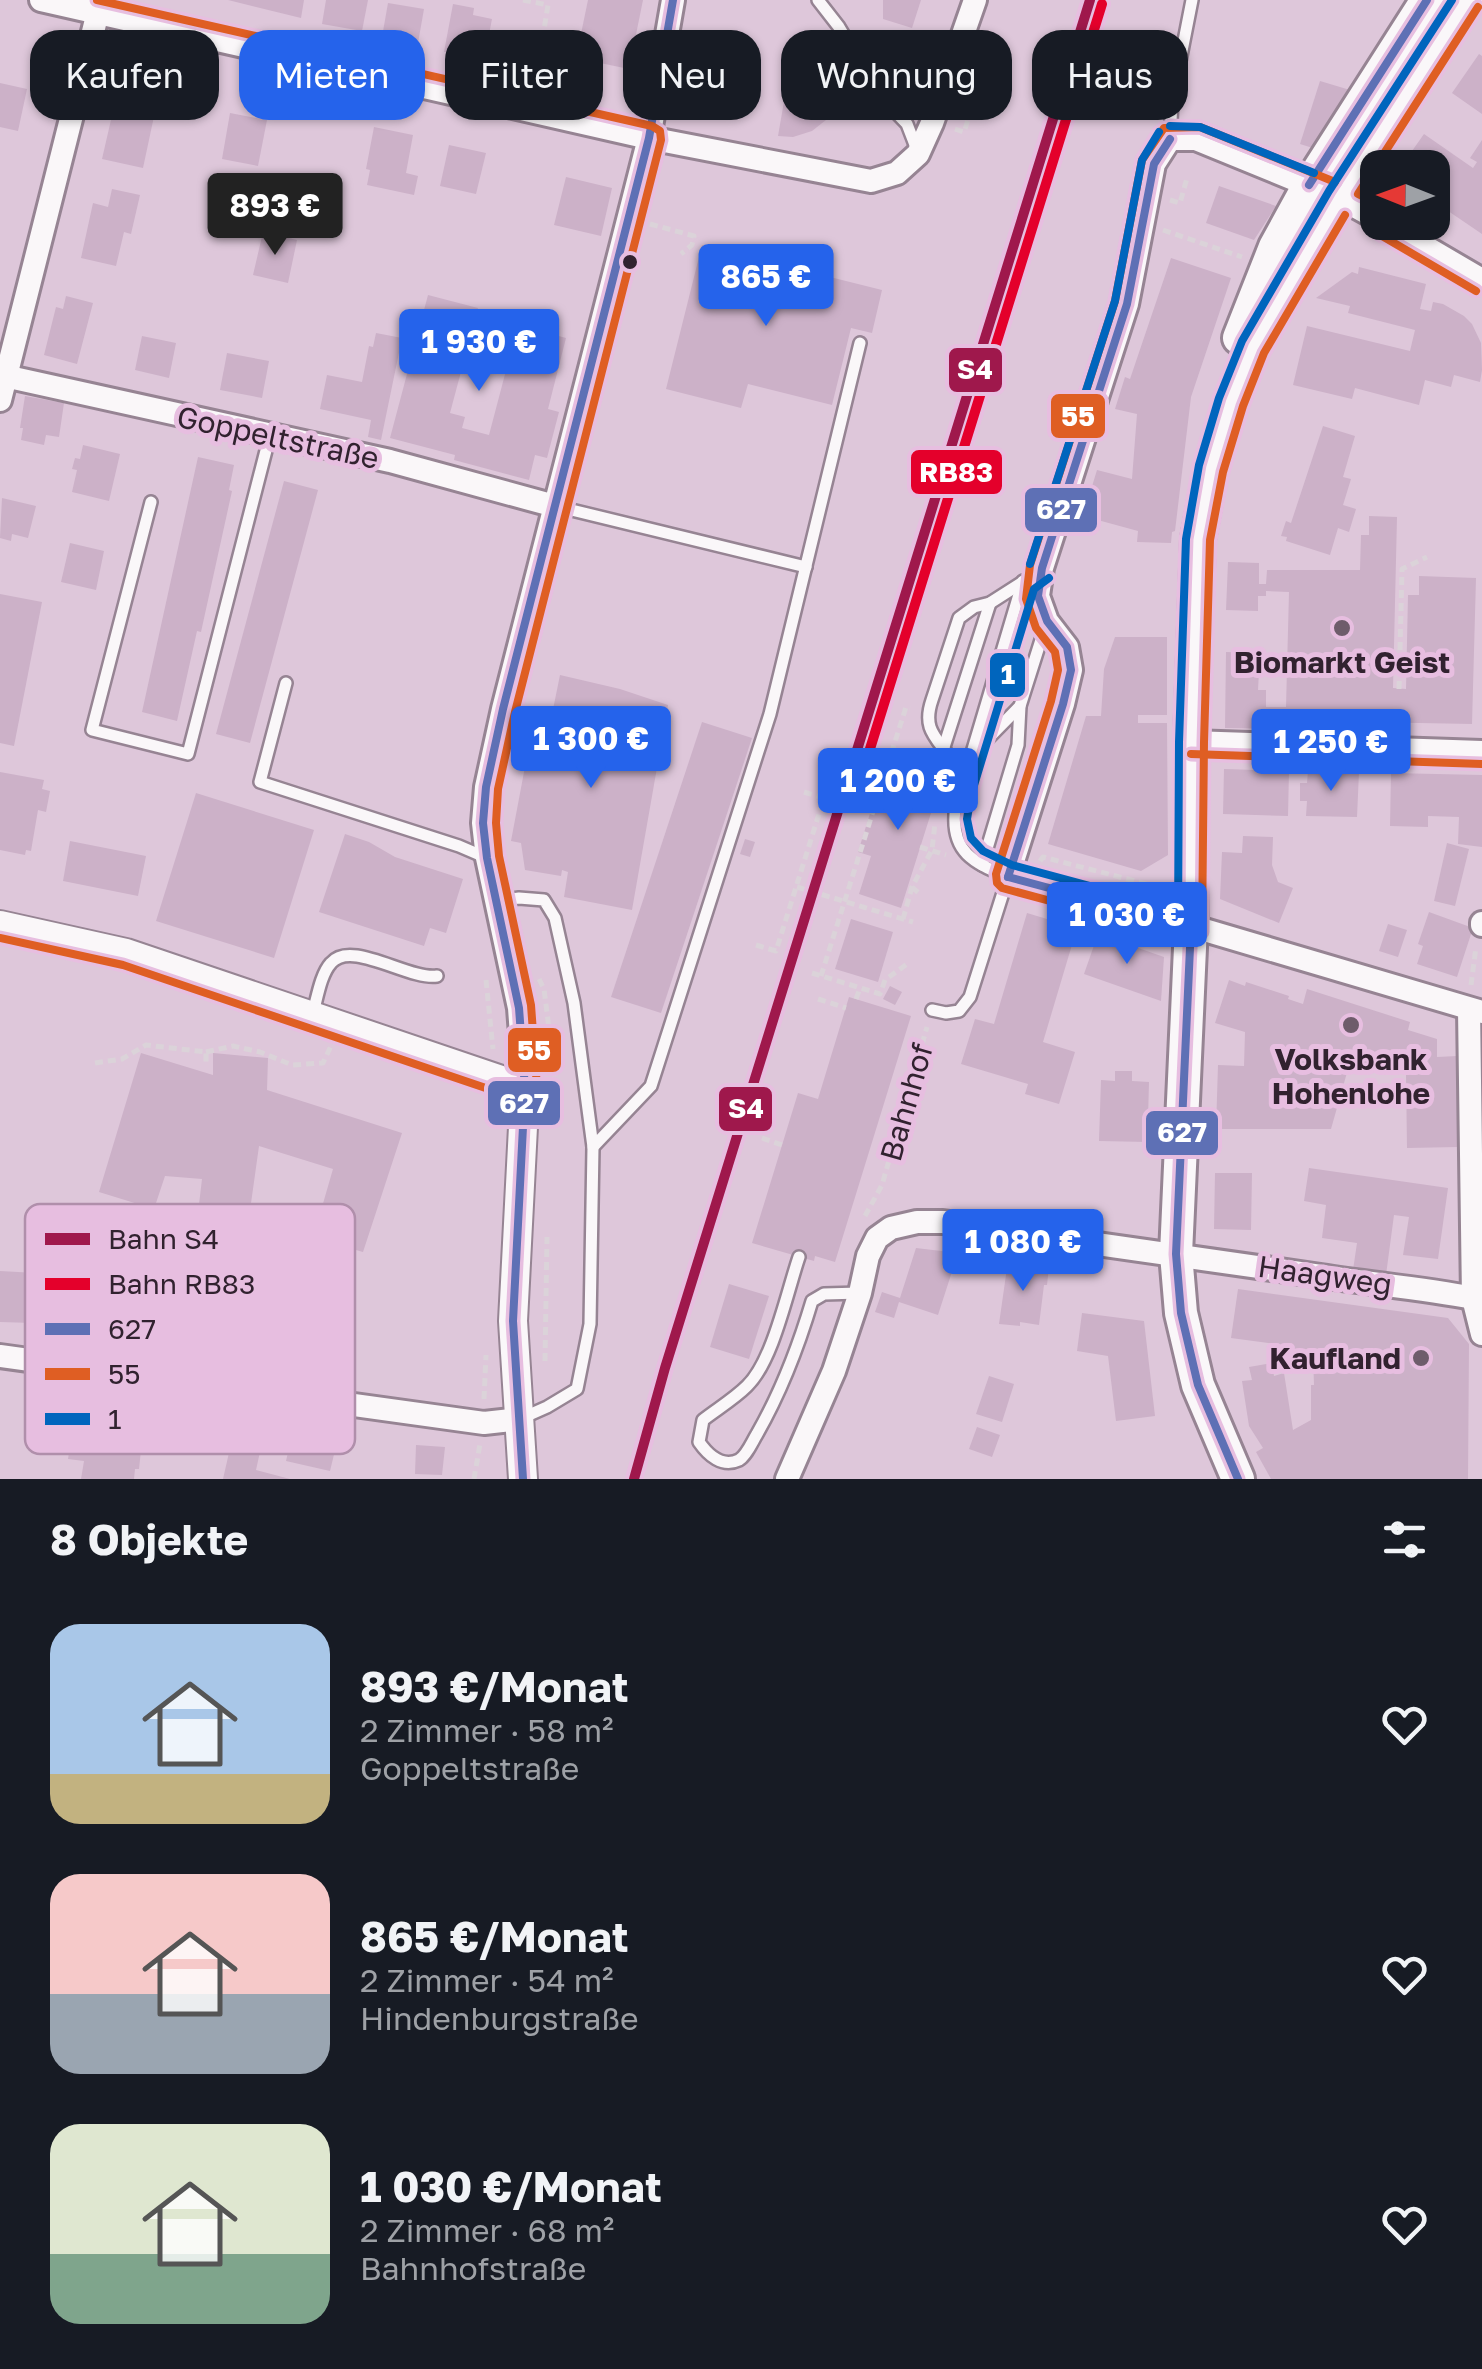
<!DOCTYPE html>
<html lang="de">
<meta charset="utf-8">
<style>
:root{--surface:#171b24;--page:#242831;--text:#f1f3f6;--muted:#9ea1a6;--accent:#2563eb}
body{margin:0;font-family:"Golos Text",sans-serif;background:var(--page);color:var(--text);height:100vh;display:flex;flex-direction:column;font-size:38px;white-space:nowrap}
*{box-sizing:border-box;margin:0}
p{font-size:32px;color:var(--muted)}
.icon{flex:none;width:55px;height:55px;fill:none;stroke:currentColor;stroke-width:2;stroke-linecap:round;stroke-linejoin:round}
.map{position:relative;height:1479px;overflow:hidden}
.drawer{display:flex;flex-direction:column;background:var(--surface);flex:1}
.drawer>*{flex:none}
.hud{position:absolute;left:30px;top:30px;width:1422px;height:90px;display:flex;gap:20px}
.needle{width:65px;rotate:271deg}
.controls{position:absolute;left:1360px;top:150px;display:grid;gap:20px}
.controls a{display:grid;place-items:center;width:90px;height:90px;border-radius:20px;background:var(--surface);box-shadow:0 2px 8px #0004;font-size:50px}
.price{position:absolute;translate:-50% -85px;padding:0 22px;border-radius:10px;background:var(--accent);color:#fff;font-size:32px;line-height:65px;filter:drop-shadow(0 2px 5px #0008)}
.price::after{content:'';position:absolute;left:50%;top:60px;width:30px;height:22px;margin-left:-15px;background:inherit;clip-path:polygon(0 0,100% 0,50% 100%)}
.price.active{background:#222;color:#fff}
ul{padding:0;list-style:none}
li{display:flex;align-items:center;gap:30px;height:250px;padding:0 50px}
li span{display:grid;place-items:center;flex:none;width:280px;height:200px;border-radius:30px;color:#555}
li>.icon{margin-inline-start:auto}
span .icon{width:120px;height:120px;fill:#fffc;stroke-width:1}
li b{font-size:42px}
h2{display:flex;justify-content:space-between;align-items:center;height:120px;padding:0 50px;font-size:42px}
.pill{padding:0 35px;border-radius:30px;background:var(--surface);box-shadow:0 2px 8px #0004;font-size:35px;line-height:90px}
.pill.active{background:var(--accent);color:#fff}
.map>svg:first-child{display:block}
</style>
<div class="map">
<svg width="1482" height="1479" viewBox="0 0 1482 1479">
<rect width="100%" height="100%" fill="#dec7da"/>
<!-- building -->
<g fill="#ccb1c8">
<polygon points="228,0 304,0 301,18"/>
<polygon points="326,0 368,0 362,31 322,24"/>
<polygon points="588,0 643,0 629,69 576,58"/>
<polygon points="883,0 921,0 912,28 883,19"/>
<polygon points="388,3 424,9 418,43 382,37"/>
<polygon points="453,4 474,8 473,15 492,19 484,60 444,52"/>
<polygon points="1479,54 1482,56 1482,114 1452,93"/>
<polygon points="790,67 816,73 834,93 831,116 812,131 793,137 778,136"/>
<polygon points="1320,81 1350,90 1316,149 1300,144"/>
<polygon points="0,83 27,89 18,131 0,127"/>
<polygon points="123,91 143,96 141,103 156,107 143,168 102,159 116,98 121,99"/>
<polygon points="230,113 267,120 258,166 222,159"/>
<polygon points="374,127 413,135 406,173 418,176 414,195 367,185 370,170 366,169"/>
<polygon points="1424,134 1473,168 1477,162 1470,158 1482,140 1482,234 1432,200 1432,168 1400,168"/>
<polygon points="449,145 486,153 476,194 440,186"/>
<polygon points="566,177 612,188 601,236 554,225"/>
<polygon points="1219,186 1276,206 1254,240 1206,223"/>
<polygon points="112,189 140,195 131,234 124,232 116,266 81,258 93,203 108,207"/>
<polygon points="263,232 297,240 288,283 253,275"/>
<polygon points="702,245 882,290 872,333 851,328 832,405 748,384 741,408 666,389"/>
<polygon points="1171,258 1231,278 1191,397 1175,531 1172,532 1171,543 1137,542 1138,531 1083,516 1097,470 1132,479 1137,414 1115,409 1125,377 1130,379"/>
<polygon points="1359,267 1426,284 1420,309 1431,311 1433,302 1443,304 1464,316 1472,324 1481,343 1482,370 1480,382 1454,375 1451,387 1425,380 1419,405 1355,388 1352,399 1293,385 1307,326 1410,351 1415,330 1348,313 1350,306 1316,298 1352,272 1358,274"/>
<polygon points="428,295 478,308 450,413 465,417 462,428 489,435 518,325 566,338 548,409 559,412 547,458 535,455 529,480 454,460 455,455 390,438"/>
<polygon points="66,296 93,303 77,364 44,355 56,307 63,309"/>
<polygon points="376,333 402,338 381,440 368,437 371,420 320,409 327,375 362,382 369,346 373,347"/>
<polygon points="142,336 176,343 169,378 135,370"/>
<polygon points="227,353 269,361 262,398 220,390"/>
<polygon points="25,396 64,403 59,437 46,435 44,445 21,440 23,428 20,428"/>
<polygon points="1323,426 1355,436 1343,477 1351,479 1343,505 1356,509 1349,532 1338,528 1330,555 1286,541 1287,537 1281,536 1286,521 1291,523"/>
<polygon points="83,445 120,454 109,501 72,492 77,470 72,469 75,458 80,459"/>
<polygon points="198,457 234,465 229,490 232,491 201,632 197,631 177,721 142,712"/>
<polygon points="284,481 318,490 250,743 216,734"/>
<polygon points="2,498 36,506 28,538 12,534 11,541 0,538"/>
<polygon points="1369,516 1397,517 1393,688 1406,689 1408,595 1419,595 1419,576 1476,578 1472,724 1314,721 1314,731 1302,730 1302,720 1286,720 1286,729 1225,728 1226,652 1260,653 1258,690 1266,690 1266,707 1286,707 1289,592 1266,591 1266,596 1258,596 1258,611 1226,610 1228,562 1259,563 1259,584 1266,584 1267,570 1360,570 1361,535 1369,535"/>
<polygon points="70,543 104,551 96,590 61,582"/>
<polygon points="0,594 42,602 14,746 0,743"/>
<polygon points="1115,637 1167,637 1167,715 1138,715 1138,723 1167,723 1168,855 1141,871 1048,844 1086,716 1101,716 1104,669"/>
<polygon points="560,675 620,689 668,705 632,910 564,897 568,872 562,870 561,876 525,870 521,843 511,841 531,735 547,739"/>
<polygon points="702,722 752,738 661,1013 611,997"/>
<polygon points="901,761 943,775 901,908 859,894 871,856 858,852 877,791 890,795"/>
<polygon points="1224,769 1289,771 1288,816 1223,814"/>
<polygon points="1308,771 1359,772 1357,817 1306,816 1307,801 1300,801 1300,783 1307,783"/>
<polygon points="0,772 44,780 42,789 50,791 46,812 38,810 31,851 26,850 25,855 0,850"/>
<polygon points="1391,773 1482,775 1482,847 1458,844 1459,817 1428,816 1428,827 1390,826"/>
<polygon points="196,793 314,830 274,958 156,921"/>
<polygon points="345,834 369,842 395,857 463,879 446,933 430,928 424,946 319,912"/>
<polygon points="1243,836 1273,837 1272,865 1278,882 1293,888 1279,923 1220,899 1222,852 1242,853"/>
<polygon points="745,839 755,842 750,857 740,854"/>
<polygon points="70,841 146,856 138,896 63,881"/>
<polygon points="1447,843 1469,849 1455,906 1434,901"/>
<polygon points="1429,912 1473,928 1457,977 1417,964 1423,946 1418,944"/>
<polygon points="1027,913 1077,928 1043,1042 1075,1052 1059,1104 1025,1094 1028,1084 961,1064 975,1019 994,1024"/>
<polygon points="851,919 893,932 878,982 835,969"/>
<polygon points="1388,924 1407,930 1398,957 1379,951"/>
<polygon points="1098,934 1164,957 1161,1001 1084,974"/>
<polygon points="1229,980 1245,986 1246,982 1289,996 1288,999 1303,1004 1307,989 1410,1022 1408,1030 1437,1039 1437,1057 1457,1056 1458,1147 1407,1148 1406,1075 1363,1063 1360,1073 1348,1069 1331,1129 1216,1129 1218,1065 1244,1066 1245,1032 1215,1023"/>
<polygon points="890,986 902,992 895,1005 883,999"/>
<polygon points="849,997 911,1016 835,1262 815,1256 814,1261 752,1243 798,1093 818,1099"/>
<polygon points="141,1053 213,1075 213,1053 268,1058 267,1090 402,1133 363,1252 313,1238 333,1169 259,1146 244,1253 194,1247 202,1179 165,1176 154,1209 99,1192"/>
<polygon points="1115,1071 1132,1071 1132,1081 1149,1082 1148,1119 1159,1119 1159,1135 1148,1135 1148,1142 1099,1141 1101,1080 1115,1081"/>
<polygon points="1309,1168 1448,1188 1438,1259 1403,1255 1409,1217 1394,1215 1386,1275 1353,1270 1357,1243 1322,1238 1326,1205 1304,1201"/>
<polygon points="1215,1173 1252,1173 1251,1230 1214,1229"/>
<polygon points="916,1248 958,1253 938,1315 899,1302 894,1318 875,1312 882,1292 900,1298"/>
<polygon points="1008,1261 1049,1267 1047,1285 1044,1285 1039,1325 1020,1322 1020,1326 999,1324"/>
<polygon points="0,1271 36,1273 33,1323 0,1322"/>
<polygon points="729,1284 769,1296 749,1359 710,1347"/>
<polygon points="1238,1289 1448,1318 1469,1344 1468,1479 1271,1479 1256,1452 1263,1448 1249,1426 1242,1381 1252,1380 1249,1367 1272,1363 1274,1376 1284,1373 1293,1430 1311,1420 1311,1385 1314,1385 1313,1355 1283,1350 1283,1345 1231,1338"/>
<polygon points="1082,1313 1144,1321 1155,1416 1116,1421 1108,1356 1077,1351"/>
<polygon points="989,1376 1014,1384 1002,1422 976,1414"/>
<polygon points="106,1395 138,1399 131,1449 141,1450 139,1469 135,1469 134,1479 81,1479 84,1461 68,1459 71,1439 83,1441 85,1424 101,1427"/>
<polygon points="238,1413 267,1420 256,1470 290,1479 223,1479"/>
<polygon points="977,1427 1000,1435 992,1457 969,1449"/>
<polygon points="299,1429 315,1433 315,1429 326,1431 325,1435 338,1438 330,1471 286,1461 290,1444 295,1445"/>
<polygon points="416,1445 445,1447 442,1475 415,1474"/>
</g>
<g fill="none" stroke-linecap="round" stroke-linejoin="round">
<defs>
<g id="service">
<polyline points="818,0 839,27 881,97 907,124 917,150"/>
<polyline points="1170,139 1172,102 1192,0"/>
<polyline points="151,502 92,730 188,754 270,435"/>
<polyline points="555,506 806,567"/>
<polyline points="286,683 260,782 459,846 487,858"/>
<polyline points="943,750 990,603"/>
<polyline points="974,753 1020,706"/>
<path d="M960,782C957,774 955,766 951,759C936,737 922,729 932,700L959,618L974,607L990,603L1026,580"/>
<polyline points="982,865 1018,745 1020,706 1047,621"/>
<polyline points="497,901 519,898 544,900 555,918 574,1003 593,1147 590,1324 577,1389 547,1407 520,1419"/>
<path d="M932,1010L946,1013L959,1011L970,997L1008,877C994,871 978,865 967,854C943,830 960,782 971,756L1023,581"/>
<path d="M312,1016C317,1000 320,975 331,963C351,939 408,980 437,976"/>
<polyline points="593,1147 651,1086 770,714 860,343"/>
<path d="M799,1257C787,1292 773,1361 747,1386C734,1399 717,1409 703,1420L699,1442C708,1455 722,1468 739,1460C747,1455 752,1442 757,1434C781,1392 798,1348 812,1301L824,1294L860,1293"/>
</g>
<g id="minor">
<polyline points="41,0 649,138 871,181 897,173 918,154 932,123 975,0"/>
<polyline points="1378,219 1340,198 1196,139 1170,139 1154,164 1127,304 1042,568 1038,596 1047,621 1067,647 1071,670 1063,704 1008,877 1191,926 1482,1012"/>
<polyline points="1383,222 1482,280"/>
<polyline points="0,375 390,461 555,506"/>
<polyline points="0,400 98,12 103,1"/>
<polyline points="1191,742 1482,752"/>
<polyline points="1482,925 1482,923"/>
<polyline points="1469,1009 1473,1298 1482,1334"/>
<polyline points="525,1088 519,1008 487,858 483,823 486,787 503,709 649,138 673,0"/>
<polyline points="0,1356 484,1423 520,1419"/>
<path d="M787,1479L834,1371L860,1293L868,1256L877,1238L891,1228L917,1222H943C1069,1239 1195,1257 1321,1276C1372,1284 1422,1288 1473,1298"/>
</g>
<polyline id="tertiary" points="0,925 126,953 525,1088 513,1321 523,1479"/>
<g id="secondary">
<polyline points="1239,338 1275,247 1309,185 1427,0"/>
<polyline points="1238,1479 1198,1385 1181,1313 1176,1254 1191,926 1191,742 1198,539 1211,469 1231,402 1253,347 1340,198 1467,0"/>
</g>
</defs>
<!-- service casing -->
<use href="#service" stroke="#968493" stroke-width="16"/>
<!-- minor casing -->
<use href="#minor" stroke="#968493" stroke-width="28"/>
<!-- tertiary casing -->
<use href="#tertiary" stroke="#968493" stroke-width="32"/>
<!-- secondary casing -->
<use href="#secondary" stroke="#968493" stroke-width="38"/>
<!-- path -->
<g stroke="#dbd3d9" stroke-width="5" stroke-dasharray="8 5" stroke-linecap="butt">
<polyline points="523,0 548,5 534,91"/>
<polyline points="955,129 964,132 976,96"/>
<polyline points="1170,200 1180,203 1187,178"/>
<polyline points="650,224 694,236 692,245 681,254"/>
<polyline points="1163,230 1242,257"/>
<polyline points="1399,689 1402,569 1427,557"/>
<polyline points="891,753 932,766"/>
<polyline points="804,792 833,801"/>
<polyline points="920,847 946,855"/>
<polyline points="1040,861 1043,857 1154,886 1163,885"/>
<polyline points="797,887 913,922"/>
<polyline points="912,887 921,895"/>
<polyline points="903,919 912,887 932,850 935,823"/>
<polyline points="756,945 776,951 824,798"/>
<polyline points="812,973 880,994 885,980 907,964"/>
<polyline points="821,976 906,707 910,708"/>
<polyline points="539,979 544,989 554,1068 553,1086"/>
<polyline points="486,980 493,1049"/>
<polyline points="1471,985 1476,947"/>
<polyline points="818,999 846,1008"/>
<polyline points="856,999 860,988"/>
<polyline points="206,1052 233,1046 260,1052 292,1065 323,1063 331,1046"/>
<polyline points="95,1063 122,1059 146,1045 206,1052 206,1062"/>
<polyline points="762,1138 782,1145"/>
<polyline points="865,1216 882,1185 927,1027"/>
<polyline points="545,1361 547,1237"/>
<polyline points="484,1399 486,1355"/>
<polyline points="474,1479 480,1444"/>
</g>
<!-- service -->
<use href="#service" stroke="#faf7f9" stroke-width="11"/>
<!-- minor -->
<use href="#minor" stroke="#faf7f9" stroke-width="22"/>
<!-- tertiary -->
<use href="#tertiary" stroke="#faf7f9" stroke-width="28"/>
<!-- secondary -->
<use href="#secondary" stroke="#faf7f9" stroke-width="32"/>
<defs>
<g id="bus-1">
<polyline points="1309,185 1427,0"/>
<polyline points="1008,877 1063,704 1071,670 1067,647 1047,621 1038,596 1042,568 1127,304 1154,164 1170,139"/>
<polyline points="1008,877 1191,926"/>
<polyline points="1191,926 1176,1254 1181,1313 1198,1385 1238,1479"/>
<polyline points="523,1479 513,1321 525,1088 519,1008 487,858 483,823 486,787 503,709 649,138 673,0"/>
</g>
<g id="bus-2">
<polyline points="1335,182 1200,127 1164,128 1142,160 1115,301 1030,565 1026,599 1036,628 1055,652 1058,670 1051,701 996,874 997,883 1002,888 1188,938 1196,937 1202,932 1204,742 1210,540 1223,472 1243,406 1264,353 1345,215"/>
<polyline points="1378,204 1358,194 1478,7"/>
<polyline points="1377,233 1476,291"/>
<polyline points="1191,754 1482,764"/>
<path d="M0,938L123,965L521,1100C530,1102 537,1097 537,1087L531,1005L499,856L496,823L498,789L515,712L661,140L660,131L652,126L97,0"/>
</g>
<g id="bus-3">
<polyline points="1170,126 1200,127 1314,173"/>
<polyline points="1030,564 1115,301 1142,160 1159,132"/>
<polyline points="1049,578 1034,589 971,795 967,819 971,838 983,851 1012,865 1194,914"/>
<polyline points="1178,926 1179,742 1186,539 1199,465 1219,398 1242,341 1329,191 1452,0"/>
</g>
</defs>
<!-- bus-1 casing -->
<use href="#bus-1" stroke="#e7bee0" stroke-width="15"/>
<!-- bus-2 casing -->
<use href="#bus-2" stroke="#e7bee0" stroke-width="15"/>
<!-- bus-3 casing -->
<use href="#bus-3" stroke="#e7bee0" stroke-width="15"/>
<!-- bus-1 -->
<use href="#bus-1" stroke="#5e70b5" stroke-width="8"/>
<!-- bus-2 -->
<use href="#bus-2" stroke="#df5e23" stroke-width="8"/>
<!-- bus-3 -->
<use href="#bus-3" stroke="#0065bd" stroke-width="8"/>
<defs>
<polyline id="rail-1" points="634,1479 665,1368 1090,0"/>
<polyline id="rail-2" points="855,797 1102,4"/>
</defs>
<!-- rail-1 casing -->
<use href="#rail-1" stroke="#e7bee0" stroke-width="18"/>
<!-- rail-2 casing -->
<use href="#rail-2" stroke="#e7bee0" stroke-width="18"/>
<!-- rail-1 -->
<use href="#rail-1" stroke="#9f184c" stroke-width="10"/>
<!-- rail-2 -->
<use href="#rail-2" stroke="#e4002b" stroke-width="10"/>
</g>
<!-- markers -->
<circle fill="#31222f" stroke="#e7bee0" stroke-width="4" cx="630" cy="262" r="9"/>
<g fill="#6e5c6b" stroke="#e7bee0" stroke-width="4">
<circle cx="1342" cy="628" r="10"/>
<circle cx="1351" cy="1025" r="10"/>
<circle cx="1421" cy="1358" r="10"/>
</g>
<g text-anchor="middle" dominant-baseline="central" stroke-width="10" stroke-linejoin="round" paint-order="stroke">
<!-- street labels -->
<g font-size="30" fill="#31222f" stroke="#e7bee0">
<text transform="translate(278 437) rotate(12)">Goppeltstraße</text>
<text transform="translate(906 1102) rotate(-74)">Bahnhof</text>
<text transform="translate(1325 1275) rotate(8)">Haagweg</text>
</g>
<!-- poi labels -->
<g font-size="30" font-weight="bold" fill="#31222f" stroke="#e7bee0">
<text x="1342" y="662">Biomarkt Geist</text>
<text x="1351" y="1059">Volksbank<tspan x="1351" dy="34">Hohenlohe</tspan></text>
<text x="1401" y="1358" text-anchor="end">Kaufland</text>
</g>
</g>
<!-- legend -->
<rect x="25" y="1204" width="330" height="250" rx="15" fill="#e7bee0" stroke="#b08fab" stroke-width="2.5"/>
<rect x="45" y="1233" width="45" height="12" fill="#9f184c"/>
<rect x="45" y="1278" width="45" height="12" fill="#e4002b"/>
<rect x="45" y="1323" width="45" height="12" fill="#5e70b5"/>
<rect x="45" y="1368" width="45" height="12" fill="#df5e23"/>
<rect x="45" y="1413" width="45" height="12" fill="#0065bd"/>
<g font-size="28" fill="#31222f">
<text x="108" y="1249">Bahn S4</text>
<text x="108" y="1294">Bahn RB83</text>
<text x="108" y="1339">627</text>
<text x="108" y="1384">55</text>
<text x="108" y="1429">1</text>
</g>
<g stroke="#e7bee0" stroke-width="4">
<rect x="947" y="346" width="57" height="48" rx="10" fill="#9f184c"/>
<rect x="1049" y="392" width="58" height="48" rx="10" fill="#df5e23"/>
<rect x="909" y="448" width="95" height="48" rx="10" fill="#e4002b"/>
<rect x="1023" y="486" width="76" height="48" rx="10" fill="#5e70b5"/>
<rect x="988" y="651" width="39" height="48" rx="10" fill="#0065bd"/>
<rect x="506" y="1026" width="57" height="48" rx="10" fill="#df5e23"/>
<rect x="486" y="1079" width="76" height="48" rx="10" fill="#5e70b5"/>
<rect x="717" y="1085" width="57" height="48" rx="10" fill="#9f184c"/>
<rect x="1144" y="1109" width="76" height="48" rx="10" fill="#5e70b5"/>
</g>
<g font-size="28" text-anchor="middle" font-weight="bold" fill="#fff">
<text x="975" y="379">S4</text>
<text x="1078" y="426">55</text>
<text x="956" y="482">RB83</text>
<text x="1061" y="519">627</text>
<text x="1008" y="684">1</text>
<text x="534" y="1060">55</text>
<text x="524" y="1113">627</text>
<text x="746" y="1118">S4</text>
<text x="1182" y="1142">627</text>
</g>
</svg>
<div class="controls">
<a><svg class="needle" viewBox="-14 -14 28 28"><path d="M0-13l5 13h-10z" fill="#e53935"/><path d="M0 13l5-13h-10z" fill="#9ea1a6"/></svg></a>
</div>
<b class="price active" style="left:275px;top:258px">893 €</b>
<b class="price" style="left:766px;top:329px">865 €</b>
<b class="price" style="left:479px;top:394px">1 930 €</b>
<b class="price" style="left:591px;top:791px">1 300 €</b>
<b class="price" style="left:1331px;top:794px">1 250 €</b>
<b class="price" style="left:898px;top:833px">1 200 €</b>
<b class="price" style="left:1127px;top:967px">1 030 €</b>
<b class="price" style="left:1023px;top:1294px">1 080 €</b>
<div class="hud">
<a class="pill">Kaufen</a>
<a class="pill active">Mieten</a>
<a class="pill">Filter</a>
<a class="pill">Neu</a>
<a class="pill">Wohnung</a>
<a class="pill">Haus</a>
</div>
</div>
<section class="drawer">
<h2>8 Objekte<svg class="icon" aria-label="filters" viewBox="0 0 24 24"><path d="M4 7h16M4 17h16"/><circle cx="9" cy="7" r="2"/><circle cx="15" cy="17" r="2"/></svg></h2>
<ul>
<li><span style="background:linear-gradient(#a9c7e8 75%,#c2b280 0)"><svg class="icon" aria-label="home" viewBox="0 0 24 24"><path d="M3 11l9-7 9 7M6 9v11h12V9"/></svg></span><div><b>893 €/Monat</b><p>2 Zimmer · 58 m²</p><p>Goppeltstraße</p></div><svg class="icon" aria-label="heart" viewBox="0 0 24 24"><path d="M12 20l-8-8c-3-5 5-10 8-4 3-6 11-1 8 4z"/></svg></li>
<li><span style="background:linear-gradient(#f6c9c9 60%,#9aa5b1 0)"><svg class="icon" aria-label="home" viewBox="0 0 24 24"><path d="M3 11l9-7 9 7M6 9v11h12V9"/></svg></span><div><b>865 €/Monat</b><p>2 Zimmer · 54 m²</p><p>Hindenburgstraße</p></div><svg class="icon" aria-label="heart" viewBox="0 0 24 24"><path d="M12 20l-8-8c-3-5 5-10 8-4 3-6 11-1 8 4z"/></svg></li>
<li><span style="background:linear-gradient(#dfe7d0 65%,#7fa58c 0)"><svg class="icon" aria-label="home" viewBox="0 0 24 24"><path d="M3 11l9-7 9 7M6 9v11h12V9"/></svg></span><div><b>1 030 €/Monat</b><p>2 Zimmer · 68 m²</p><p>Bahnhofstraße</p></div><svg class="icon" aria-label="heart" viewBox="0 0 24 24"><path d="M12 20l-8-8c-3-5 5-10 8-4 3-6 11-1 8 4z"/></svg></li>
</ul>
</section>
